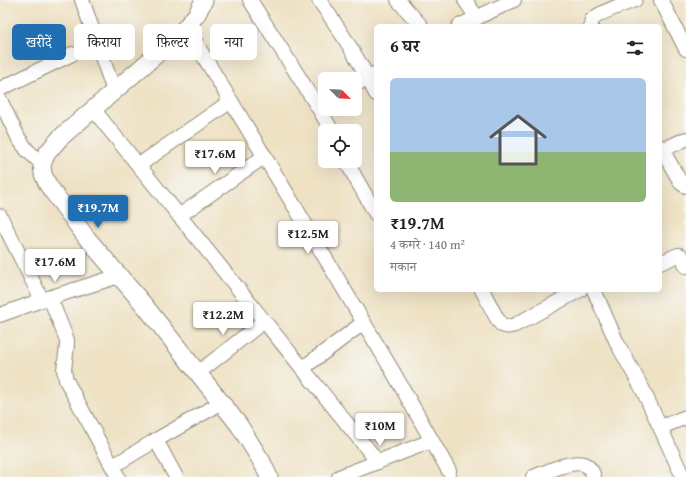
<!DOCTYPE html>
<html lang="hi">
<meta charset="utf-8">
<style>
:root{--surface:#fff;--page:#f2f2f2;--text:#222;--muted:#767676;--line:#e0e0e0;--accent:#1f6fb2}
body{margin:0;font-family:"Gentium Book Plus","Noto Serif Devanagari",serif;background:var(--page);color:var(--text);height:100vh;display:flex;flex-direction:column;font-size:15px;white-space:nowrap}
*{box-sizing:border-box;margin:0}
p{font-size:13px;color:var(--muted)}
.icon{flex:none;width:22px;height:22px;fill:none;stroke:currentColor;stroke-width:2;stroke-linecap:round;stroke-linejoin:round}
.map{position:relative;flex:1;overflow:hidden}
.drawer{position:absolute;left:374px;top:24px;width:288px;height:268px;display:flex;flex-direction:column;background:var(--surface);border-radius:6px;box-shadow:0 4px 16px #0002}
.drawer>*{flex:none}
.banner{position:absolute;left:12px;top:24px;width:302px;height:36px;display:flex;gap:8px}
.needle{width:26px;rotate:114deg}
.controls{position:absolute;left:318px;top:72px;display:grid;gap:8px}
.controls a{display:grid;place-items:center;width:44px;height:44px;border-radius:6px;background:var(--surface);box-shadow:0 4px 16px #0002;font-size:20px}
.price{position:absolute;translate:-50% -34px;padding:0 9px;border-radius:4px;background:#fff;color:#222;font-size:13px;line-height:26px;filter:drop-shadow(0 1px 2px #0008)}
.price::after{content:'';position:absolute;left:50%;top:24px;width:12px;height:9px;margin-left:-6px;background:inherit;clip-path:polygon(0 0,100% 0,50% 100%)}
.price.on{background:var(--accent);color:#fff}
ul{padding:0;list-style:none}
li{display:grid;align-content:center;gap:8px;height:212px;padding:0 16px}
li+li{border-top:1px solid var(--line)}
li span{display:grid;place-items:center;height:124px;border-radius:6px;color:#555}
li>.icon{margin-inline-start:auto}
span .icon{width:72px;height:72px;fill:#fffc;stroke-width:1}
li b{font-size:17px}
h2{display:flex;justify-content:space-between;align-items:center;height:48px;padding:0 16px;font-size:17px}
.pill{padding:0 14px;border-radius:6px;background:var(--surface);box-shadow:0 4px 16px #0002;font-size:14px;line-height:36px}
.pill.on{background:var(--accent);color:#fff}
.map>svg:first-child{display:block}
</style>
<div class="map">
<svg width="686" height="477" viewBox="0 0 686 477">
<rect width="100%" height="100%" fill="#f6f6f2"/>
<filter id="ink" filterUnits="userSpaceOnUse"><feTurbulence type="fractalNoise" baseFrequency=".025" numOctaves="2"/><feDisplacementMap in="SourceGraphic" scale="8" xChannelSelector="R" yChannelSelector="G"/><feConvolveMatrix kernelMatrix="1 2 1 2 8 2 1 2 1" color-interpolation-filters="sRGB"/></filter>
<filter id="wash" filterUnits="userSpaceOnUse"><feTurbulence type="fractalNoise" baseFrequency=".012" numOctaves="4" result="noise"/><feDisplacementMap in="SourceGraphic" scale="16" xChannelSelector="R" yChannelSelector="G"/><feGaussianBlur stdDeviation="0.9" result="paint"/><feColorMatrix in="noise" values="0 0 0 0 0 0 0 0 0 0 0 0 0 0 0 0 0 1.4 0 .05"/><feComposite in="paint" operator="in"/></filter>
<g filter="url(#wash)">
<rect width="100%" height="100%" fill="#efe2c4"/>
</g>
<g filter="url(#ink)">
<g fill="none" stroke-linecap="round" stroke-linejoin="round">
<defs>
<g id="minor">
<polyline points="82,0 114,91"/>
<polyline points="250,0 318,107 332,131"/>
<path d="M319,0C340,30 360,61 376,94"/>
<polyline points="398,0 421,26"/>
<polyline points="465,0 477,18"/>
<polyline points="661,0 686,49"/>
<polyline points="459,26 514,0"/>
<path d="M591,26C591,24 591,22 592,20C597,13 627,3 635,0"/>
<polyline points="186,27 295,207 392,370 449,471"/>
<polyline points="355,85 376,73"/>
<polyline points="0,89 72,54"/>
<polyline points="0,100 19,139 27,150 42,164"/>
<polyline points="93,109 378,462"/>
<polyline points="660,146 681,183 684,185 686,186"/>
<polyline points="662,150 686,139"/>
<polyline points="346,161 376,214"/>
<polyline points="139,165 231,101"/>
<polyline points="0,216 42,300"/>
<polyline points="179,216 265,156"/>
<path d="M660,263L678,255C684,255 684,261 686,266"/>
<path d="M482,290C487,298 496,320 502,325C507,328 510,326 515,325L580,290"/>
<polyline points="594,290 617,343 643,390 683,477"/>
<polyline points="50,298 67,340 67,345 64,370 66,380 118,477"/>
<polyline points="0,315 42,300 119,276"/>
<polyline points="303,368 363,323"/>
<polyline points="198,373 264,321"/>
<polyline points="661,427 686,417"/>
<polyline points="156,440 176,477"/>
<polyline points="113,466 156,440 221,403"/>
<polyline points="339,477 431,441"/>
<path d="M533,477C545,473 576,457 587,466C591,469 593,473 594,477"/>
</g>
<polyline id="tertiary" points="204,0 197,14 180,34 60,138 47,153 42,164 43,174 48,185 86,237 145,306 239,425 262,462 269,477"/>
</defs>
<!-- minor casing -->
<use href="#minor" stroke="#8d8678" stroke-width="16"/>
<!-- tertiary casing -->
<use href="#tertiary" stroke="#8d8678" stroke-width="19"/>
<!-- minor -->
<use href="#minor" stroke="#fff" stroke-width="14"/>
<!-- tertiary -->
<use href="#tertiary" stroke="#fff" stroke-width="17"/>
</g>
</g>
</svg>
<div class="controls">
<a><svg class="needle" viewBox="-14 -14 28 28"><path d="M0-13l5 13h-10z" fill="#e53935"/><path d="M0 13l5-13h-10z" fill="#767676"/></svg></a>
<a><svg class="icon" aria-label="locate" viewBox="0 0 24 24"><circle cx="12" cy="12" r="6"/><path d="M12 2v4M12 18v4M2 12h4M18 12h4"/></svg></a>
</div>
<b class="price" style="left:215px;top:175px">₹17.6M</b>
<b class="price on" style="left:98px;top:229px">₹19.7M</b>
<b class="price" style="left:308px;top:255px">₹12.5M</b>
<b class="price" style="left:55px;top:283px">₹17.6M</b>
<b class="price" style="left:223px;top:336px">₹12.2M</b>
<b class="price" style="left:380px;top:447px">₹10M</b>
<div class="banner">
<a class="pill on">खरीदें</a>
<a class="pill">किराया</a>
<a class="pill">फ़िल्टर</a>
<a class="pill">नया</a>
</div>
<section class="drawer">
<h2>6 घर<svg class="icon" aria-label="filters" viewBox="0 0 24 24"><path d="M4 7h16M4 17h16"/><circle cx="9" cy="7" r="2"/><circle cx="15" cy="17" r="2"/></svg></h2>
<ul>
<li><span style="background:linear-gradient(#a9c7e8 60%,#8fb573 0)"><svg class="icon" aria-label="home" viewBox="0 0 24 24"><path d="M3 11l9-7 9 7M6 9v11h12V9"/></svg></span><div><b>₹19.7M</b><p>4 कमरे · 140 m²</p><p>मकान</p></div></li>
</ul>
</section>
</div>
